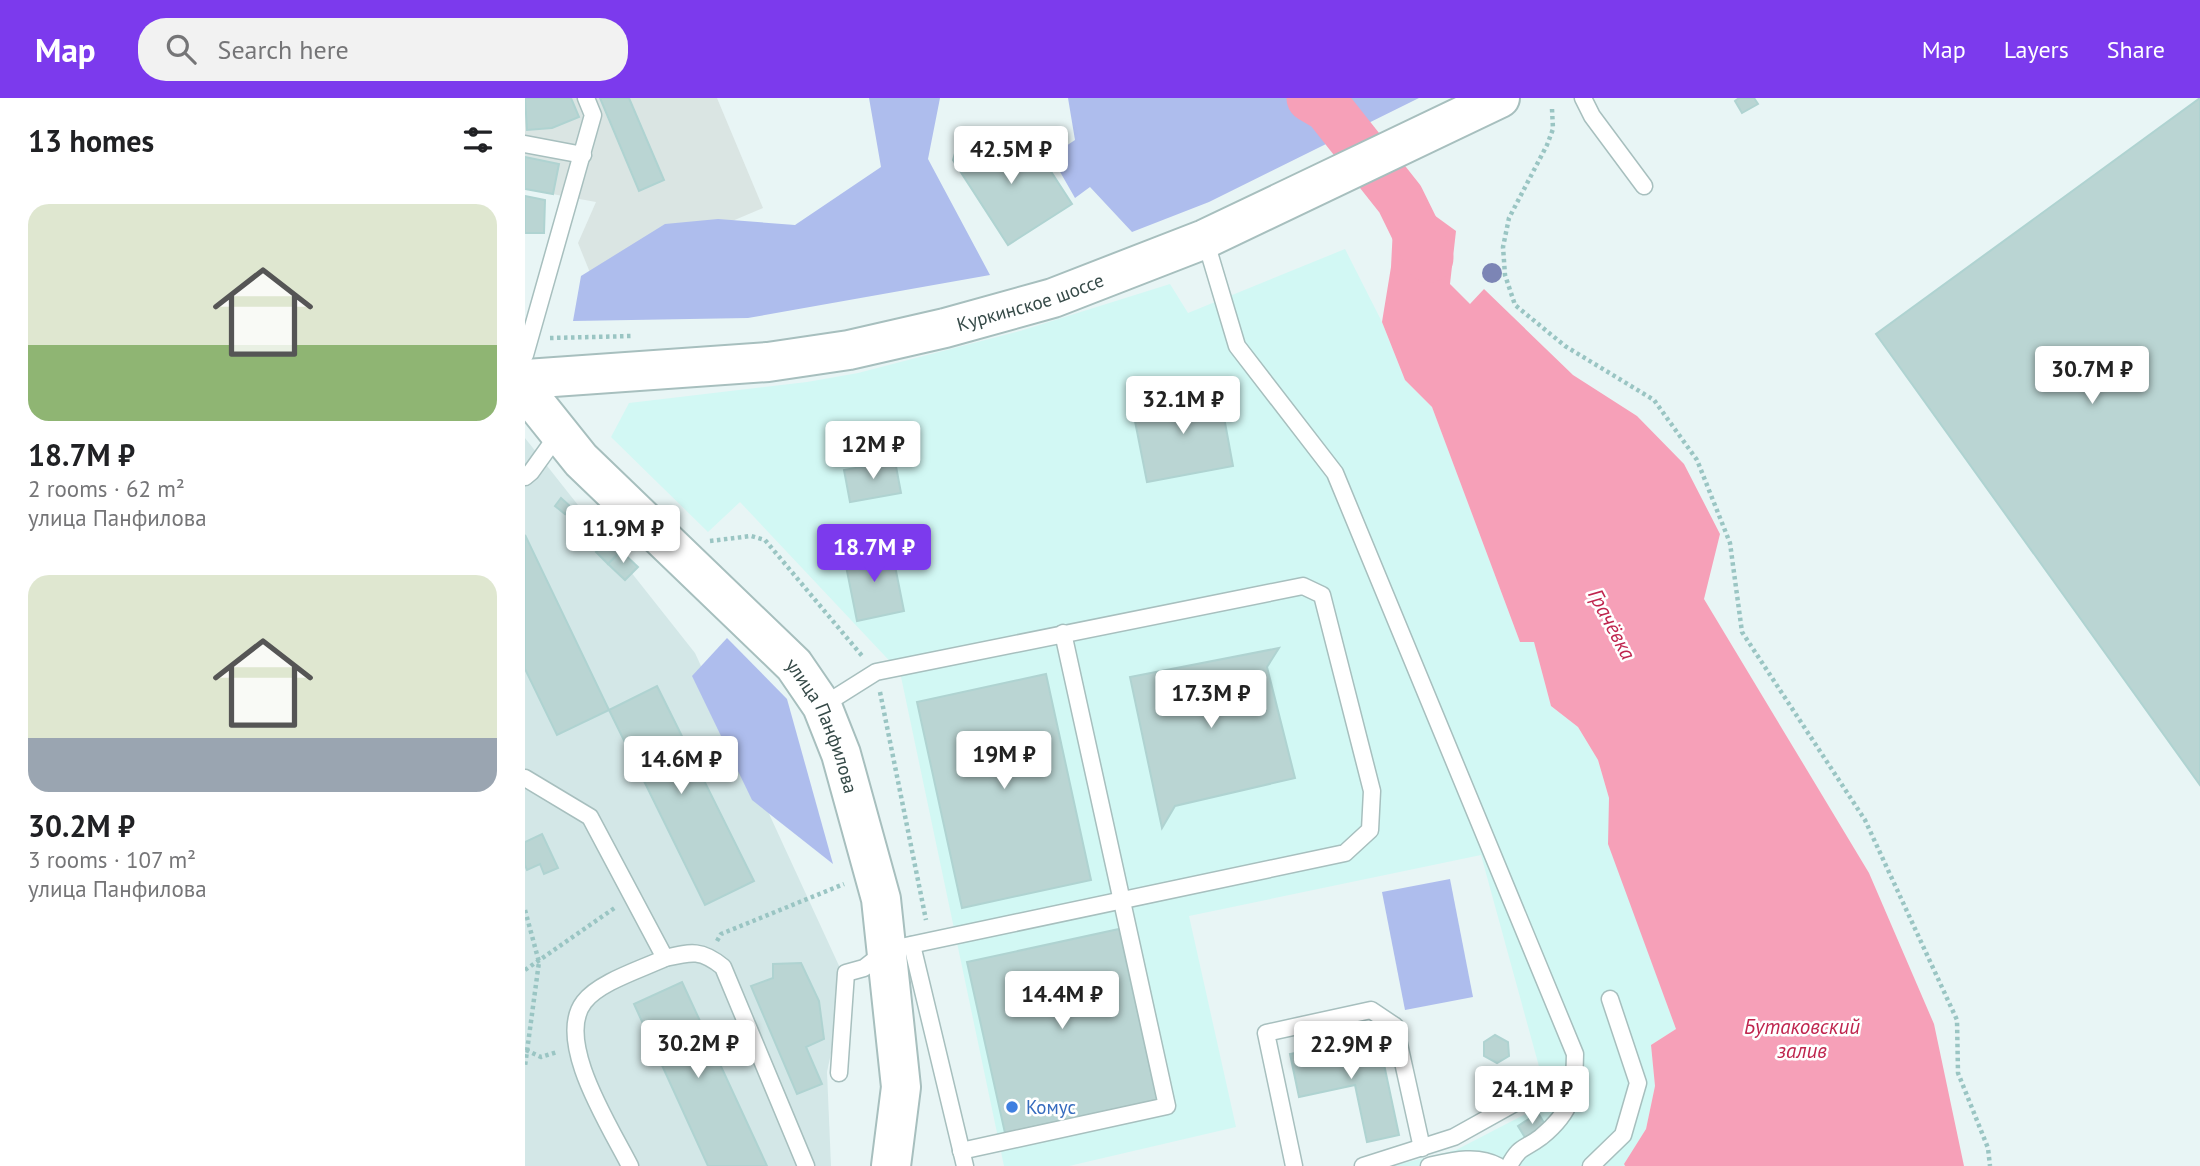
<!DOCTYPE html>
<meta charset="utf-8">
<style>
:root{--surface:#fff;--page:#f2f2f2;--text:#202124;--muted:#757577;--accent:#7c3aed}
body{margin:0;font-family:"PT Sans",sans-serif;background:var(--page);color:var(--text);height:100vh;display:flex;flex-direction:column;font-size:26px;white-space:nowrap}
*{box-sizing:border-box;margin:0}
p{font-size:23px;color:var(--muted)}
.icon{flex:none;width:38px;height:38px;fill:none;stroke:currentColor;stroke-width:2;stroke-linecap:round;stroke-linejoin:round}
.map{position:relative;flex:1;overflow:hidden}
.details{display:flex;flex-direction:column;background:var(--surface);width:525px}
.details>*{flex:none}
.price{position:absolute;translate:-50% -60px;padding:0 16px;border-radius:7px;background:#fff;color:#222;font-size:23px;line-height:46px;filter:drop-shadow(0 2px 4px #0008)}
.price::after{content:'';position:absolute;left:50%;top:42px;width:21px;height:16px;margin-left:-10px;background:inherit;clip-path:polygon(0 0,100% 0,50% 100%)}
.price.current{background:var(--accent);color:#fff}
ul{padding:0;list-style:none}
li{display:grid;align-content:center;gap:14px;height:371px;padding:0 28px}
li span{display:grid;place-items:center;height:217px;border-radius:21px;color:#555}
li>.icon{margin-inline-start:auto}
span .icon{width:126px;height:126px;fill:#fffc;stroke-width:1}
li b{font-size:30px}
h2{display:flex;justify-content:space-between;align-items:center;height:84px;padding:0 28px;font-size:30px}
header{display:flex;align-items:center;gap:42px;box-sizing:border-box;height:98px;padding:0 35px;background:var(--accent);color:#fff}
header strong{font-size:33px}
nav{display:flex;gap:38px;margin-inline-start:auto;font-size:24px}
.search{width:490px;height:63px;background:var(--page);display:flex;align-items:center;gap:18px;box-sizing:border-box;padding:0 24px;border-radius:28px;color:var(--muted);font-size:26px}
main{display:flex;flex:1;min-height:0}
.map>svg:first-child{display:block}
</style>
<header>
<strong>Map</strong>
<div class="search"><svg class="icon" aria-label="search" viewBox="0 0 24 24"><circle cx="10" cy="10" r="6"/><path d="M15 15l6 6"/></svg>Search here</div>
<nav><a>Map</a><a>Layers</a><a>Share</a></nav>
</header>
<main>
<section class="details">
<h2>13 homes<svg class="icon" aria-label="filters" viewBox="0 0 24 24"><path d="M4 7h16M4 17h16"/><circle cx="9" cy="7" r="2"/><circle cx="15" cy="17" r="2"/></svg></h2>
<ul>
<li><span style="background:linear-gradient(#dfe7d0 65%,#8fb573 0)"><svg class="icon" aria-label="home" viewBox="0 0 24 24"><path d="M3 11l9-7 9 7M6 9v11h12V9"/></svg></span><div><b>18.7M ₽</b><p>2 rooms · 62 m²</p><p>улица Панфилова</p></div></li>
<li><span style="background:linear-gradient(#dfe7d0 75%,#9aa5b1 0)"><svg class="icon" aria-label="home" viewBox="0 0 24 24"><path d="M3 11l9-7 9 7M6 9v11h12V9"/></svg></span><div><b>30.2M ₽</b><p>3 rooms · 107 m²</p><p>улица Панфилова</p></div></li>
</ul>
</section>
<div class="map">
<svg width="1675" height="1068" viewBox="0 0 1675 1068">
<rect width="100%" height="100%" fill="#e8f5f5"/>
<!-- residential -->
<polygon fill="#d3e7e7" points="0,340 170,555 321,883 302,974 306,1068 0,1068"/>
<!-- commercial -->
<polygon fill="#d2f8f4" points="820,151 857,224 880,282 907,309 995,544 1009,544 1026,608 1053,629 1073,662 1084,700 1084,746 1151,931 1126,947 1130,988 1121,1031 1099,1066 1100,1068 867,1068 931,1052 1018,1007 1021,994 956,757 664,818 711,1029 544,1068 479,1068 375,574 215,404 183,434 86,339 104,305 282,284 333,275 495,233 645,186 663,215"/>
<!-- industrial -->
<polygon fill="#dae5e3" points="0,0 192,0 238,110 68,182 53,145 71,104 0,91"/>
<!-- green -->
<g fill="#aebded">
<polygon points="344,0 415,0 403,61 465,177 223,220 48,223 56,178 140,126 193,121 270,127 356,69"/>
<polygon points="543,0 894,0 684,104 607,134 565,89 550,100 526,58 550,42"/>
<polygon points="202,540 262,601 308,766 227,702 167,578"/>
<polygon points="925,781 948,899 880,912 857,794"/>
</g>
<!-- water -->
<polygon fill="#f6a0b8" points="875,101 887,101 931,133 925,186 945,206 959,191 1048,277 1112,318 1159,366 1195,436 1179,501 1344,775 1409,926 1439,1068 1100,1068 1099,1066 1121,1031 1130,988 1126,947 1151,931 1083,746 1084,700 1073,662 1053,629 1026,608 1009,544 995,544 907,309 880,282 857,224 866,169 869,110"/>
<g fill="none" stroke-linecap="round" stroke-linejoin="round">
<!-- river -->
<polyline stroke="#f6a0b8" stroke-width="49" points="786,0 803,10 875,101 904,160"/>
</g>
<!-- building -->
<g fill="#bad5d3" stroke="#afd3d1" stroke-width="2">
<polygon points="0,0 46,0 54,19 27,30 2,32"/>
<polygon points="75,0 104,0 139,82 114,93"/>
<polygon points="1214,0 1229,0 1233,6 1217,15 1210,3"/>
<polygon points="1675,0 1675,687 1351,236"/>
<polygon points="455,31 477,66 508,46 547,106 483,147 428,62 433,45"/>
<polygon points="0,59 34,66 28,96 0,91"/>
<polygon points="0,98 20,102 19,135 0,135"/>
<polygon points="694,292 708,368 622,384 607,308"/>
<polygon points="370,363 376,395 325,404 319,372"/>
<polygon points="36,400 46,409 40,416 30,408"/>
<polygon points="59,411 78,427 64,443 45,427"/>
<polygon points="0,437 84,612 32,637 0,571"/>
<polygon points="84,441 96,453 83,466 71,454"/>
<polygon points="366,448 379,513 332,523 319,458"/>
<polygon points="96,453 113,469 100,482 83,466"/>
<polygon points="754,550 742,569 770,680 650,708 637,730 605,579"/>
<polygon points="521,576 566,782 437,810 392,604"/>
<polygon points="132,588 229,783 180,807 84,612"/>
<polygon points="17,736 33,770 19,776 15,766 2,772 0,767 0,744"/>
<polygon points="594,831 632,1002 480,1035 442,864"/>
<polygon points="276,865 294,903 299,941 281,949 297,986 272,996 226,888 248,880 248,866"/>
<polygon points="157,884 242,1068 183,1068 109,906"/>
<polygon points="970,937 983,944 984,958 972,965 959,958 959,944"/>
<polygon points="853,938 874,1037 842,1044 830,987 774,999 765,956"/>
<polygon points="1013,1015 1021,1028 1001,1041 993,1028"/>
</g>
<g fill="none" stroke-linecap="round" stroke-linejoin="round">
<defs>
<g id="service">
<polyline points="1058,0 1067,18 1119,88"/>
<polyline points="0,46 58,57"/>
<path d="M680,141L712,248L810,375L1050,956C1049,995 1049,1012 1016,1039C999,1052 995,1047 984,1068"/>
<polyline points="0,257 68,17 61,0"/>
<polyline points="0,379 6,374 34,335"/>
<polyline points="297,608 351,574 778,488 797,497 847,693 845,732 820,755 362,852 339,870 321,875 314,975"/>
<path d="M0,680L65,719L140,860C117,871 74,884 59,904C29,943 86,1030 105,1068"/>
<polyline points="387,847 440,1068"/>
<path d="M140,860C166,854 176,851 198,869L281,1068"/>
<polyline points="436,1053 642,1008 538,535"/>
<polyline points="769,1068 741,935 846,912 870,928 897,1050"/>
<polyline points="838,1068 929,1039 999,1000 1021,994 1049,994"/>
<path d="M904,1068C926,1063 952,1056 973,1068"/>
<polyline points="1066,1068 1098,1037 1113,985 1085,901"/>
</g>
<g id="tertiary">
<path id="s1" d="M0,281L243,264L324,252L420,230L528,200L680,141L975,0"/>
<path id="s2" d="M0,292L56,362L269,567L297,608L316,656L356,801L376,989L366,1068"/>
</g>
</defs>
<!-- service casing -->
<use href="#service" stroke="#a7bfbe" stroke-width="19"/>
<!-- tertiary casing -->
<use href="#tertiary" stroke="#a7bfbe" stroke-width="42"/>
<!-- path -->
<g stroke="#9ac5c3" stroke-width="4.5" stroke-dasharray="3.5 3.5" stroke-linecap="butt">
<polyline points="1027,11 1028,31 1022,47 984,120 978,149 980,177 990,207 1040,248 1129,302 1172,362 1205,445 1217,534 1340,722 1432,922 1433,975 1463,1050 1465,1068"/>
<polyline points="25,240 107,238"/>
<polyline points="185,443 226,438 240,442 338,559"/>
<polyline points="355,594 401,822"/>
<polyline points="0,812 14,864 0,968"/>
<polyline points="192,843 196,836 319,786"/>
<polyline points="0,872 91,809"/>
<polyline points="1,952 16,959 32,954"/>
</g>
<!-- service -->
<use href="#service" stroke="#fff" stroke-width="16"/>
<!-- tertiary -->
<use href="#tertiary" stroke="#fff" stroke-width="38"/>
</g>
<!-- trees -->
<circle fill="#7c85b5" cx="967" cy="175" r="10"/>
<!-- markers -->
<circle fill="#3f7fe0" stroke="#fff" stroke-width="2.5" cx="487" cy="1009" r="7"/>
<g text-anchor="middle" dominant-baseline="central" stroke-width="5" stroke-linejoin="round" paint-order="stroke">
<!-- street labels -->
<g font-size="19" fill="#364a48" stroke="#fff">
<text stroke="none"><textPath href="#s1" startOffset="513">Куркинское шоссе</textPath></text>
<text stroke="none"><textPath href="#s2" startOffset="453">улица Панфилова</textPath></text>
</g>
<!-- shop labels -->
<g font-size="19" fill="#366cbe" stroke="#fff" text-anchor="start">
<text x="501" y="1009">Комус</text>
</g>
<!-- water labels -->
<g font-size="21" font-style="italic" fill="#bf254e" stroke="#fff">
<text transform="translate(1087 526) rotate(62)">Грачёвка</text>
<text x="1277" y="928">Бутаковский<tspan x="1277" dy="24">залив</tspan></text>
</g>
</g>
</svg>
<b class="price" style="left:486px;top:88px">42.5M ₽</b>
<b class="price" style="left:1567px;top:308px">30.7M ₽</b>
<b class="price" style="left:658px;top:338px">32.1M ₽</b>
<b class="price" style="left:348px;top:383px">12M ₽</b>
<b class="price" style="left:98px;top:467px">11.9M ₽</b>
<b class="price current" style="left:349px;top:486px">18.7M ₽</b>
<b class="price" style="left:686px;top:632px">17.3M ₽</b>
<b class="price" style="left:479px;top:693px">19M ₽</b>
<b class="price" style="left:156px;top:698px">14.6M ₽</b>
<b class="price" style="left:537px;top:933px">14.4M ₽</b>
<b class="price" style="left:173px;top:982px">30.2M ₽</b>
<b class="price" style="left:826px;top:983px">22.9M ₽</b>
<b class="price" style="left:1007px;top:1028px">24.1M ₽</b>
</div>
</main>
